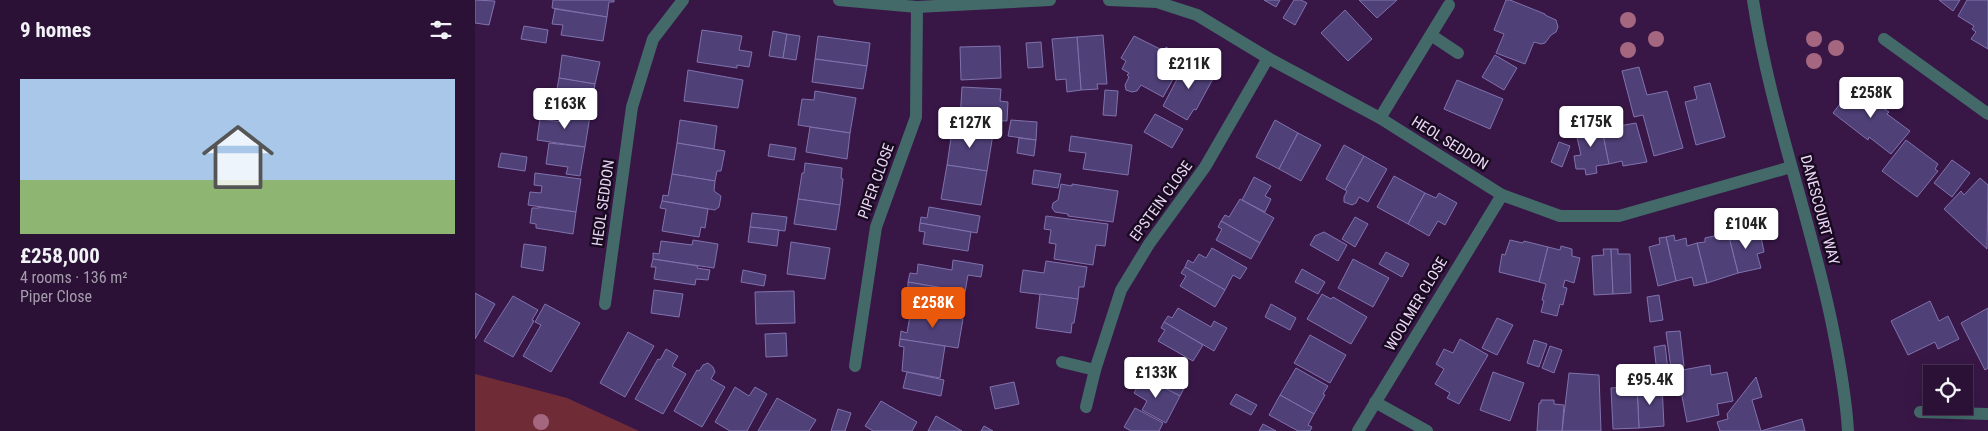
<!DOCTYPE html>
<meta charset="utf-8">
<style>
:root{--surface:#2a1135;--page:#361f41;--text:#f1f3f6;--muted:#a59dad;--line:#463150;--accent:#ea580c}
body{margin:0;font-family:"Roboto Condensed",sans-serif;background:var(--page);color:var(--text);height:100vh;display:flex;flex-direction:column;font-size:19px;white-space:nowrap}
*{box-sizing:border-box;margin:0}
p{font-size:16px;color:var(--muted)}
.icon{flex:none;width:28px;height:28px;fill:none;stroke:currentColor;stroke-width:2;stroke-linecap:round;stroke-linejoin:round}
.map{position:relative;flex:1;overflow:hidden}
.sheet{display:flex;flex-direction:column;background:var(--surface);width:475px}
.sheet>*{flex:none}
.buttons{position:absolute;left:1448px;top:365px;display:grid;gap:10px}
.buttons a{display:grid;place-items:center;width:50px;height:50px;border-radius:0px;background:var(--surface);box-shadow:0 5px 20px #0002,0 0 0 1px var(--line);font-size:25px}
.price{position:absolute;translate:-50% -42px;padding:0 11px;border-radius:5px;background:#fff;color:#222;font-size:16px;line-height:32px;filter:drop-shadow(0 1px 2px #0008)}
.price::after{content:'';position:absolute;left:50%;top:30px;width:15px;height:11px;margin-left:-8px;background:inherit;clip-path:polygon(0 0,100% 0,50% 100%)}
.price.current{background:var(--accent);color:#fff}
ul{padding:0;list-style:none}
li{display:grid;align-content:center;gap:10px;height:265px;padding:0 20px}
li+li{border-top:1px solid var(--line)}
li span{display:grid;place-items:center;height:155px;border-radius:0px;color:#555}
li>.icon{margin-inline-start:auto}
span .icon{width:90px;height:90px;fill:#fffc;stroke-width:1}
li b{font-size:21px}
h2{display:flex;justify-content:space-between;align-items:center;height:60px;padding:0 20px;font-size:21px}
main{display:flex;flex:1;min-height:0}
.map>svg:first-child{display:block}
</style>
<main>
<section class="sheet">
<h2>9 homes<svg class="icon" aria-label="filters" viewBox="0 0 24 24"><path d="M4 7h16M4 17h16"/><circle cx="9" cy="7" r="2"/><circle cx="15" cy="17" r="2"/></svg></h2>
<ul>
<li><span style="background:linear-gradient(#a9c7e8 65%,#8fb573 0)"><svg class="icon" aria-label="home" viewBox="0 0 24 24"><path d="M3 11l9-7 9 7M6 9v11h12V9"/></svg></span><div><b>£258,000</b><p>4 rooms · 136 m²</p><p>Piper Close</p></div></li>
</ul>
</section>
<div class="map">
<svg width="1513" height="431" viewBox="0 0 1513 431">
<rect width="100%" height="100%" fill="#381747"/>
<!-- green -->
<polygon fill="#702c36" points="0,374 92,398 164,431 0,431"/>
<!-- building -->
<g fill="#4f4077" stroke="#8072ad">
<polygon points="0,0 20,1 14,25 0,23"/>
<polygon points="78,0 139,0 139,2 134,2 132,17 77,8"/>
<polygon points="789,0 805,0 801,7"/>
<polygon points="819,0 826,0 832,3 820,25 808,18"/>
<polygon points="884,0 922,0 902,18"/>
<polygon points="1031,0 1035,0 1070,14 1070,15 1081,20 1083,27 1081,32 1076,35 1070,43 1066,44 1059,42 1050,64 1021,53 1029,34 1019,30"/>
<polygon points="1464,0 1485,0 1478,11"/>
<polygon points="1492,0 1513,0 1513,49 1496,39 1501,32 1497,29 1499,26 1483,16"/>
<polygon points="80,9 132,17 128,41 86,35 88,25 77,24"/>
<polygon points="870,10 897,39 873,61 846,33"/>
<polygon points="49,26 73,30 71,43 46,39"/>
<polygon points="227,30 267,36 264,50 277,52 274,67 262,65 262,68 222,62"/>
<polygon points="298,31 312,34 308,58 294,56"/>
<polygon points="312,34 325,36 321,60 308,58"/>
<polygon points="628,35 632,84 622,84 623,89 606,90 602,37"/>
<polygon points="343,36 395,43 392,66 340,59"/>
<polygon points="659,36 689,51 691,47 710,58 688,97 666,85 662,91 657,92 651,90 650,85 654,77 652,75 654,73 647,69 651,61 646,58"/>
<polygon points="602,37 606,90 592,92 591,79 581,80 577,39"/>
<polygon points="566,42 568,67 553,68 551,43"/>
<polygon points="525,46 526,78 486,80 485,47"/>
<polygon points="87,55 125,62 120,84 84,78"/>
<polygon points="1020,55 1042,68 1029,90 1007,77"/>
<polygon points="340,59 392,66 388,89 337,82"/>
<polygon points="712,60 740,75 721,110 719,109 712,120 688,106"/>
<polygon points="1164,67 1172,95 1192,91 1208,148 1179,156 1168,115 1159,117 1147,71"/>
<polygon points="213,70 268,80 263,108 209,101"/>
<polygon points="84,78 120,84 115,116 89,112 90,102 80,100"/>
<polygon points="982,80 1028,99 1015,129 969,109"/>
<polygon points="1382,82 1407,101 1404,105 1414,112 1412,114 1435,131 1416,154 1394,137 1393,140 1358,113"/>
<polygon points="1235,83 1250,137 1221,145 1210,102 1222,99 1219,87"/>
<polygon points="487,87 526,89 525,101 533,102 532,121 485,119"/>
<polygon points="630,90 643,91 641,116 628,115"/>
<polygon points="340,91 381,98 375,133 323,125 327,99 339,100"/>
<polygon points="89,112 115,116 110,147 62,140 65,119 87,122"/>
<polygon points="680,114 708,129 697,148 669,132"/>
<polygon points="205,120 242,126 239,149 202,143"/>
<polygon points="536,120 562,122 561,140 533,136"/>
<polygon points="800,120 823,133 804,169 781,157"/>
<polygon points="1123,120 1125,130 1127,129 1134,164 1121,166 1122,173 1111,175 1110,169 1101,169 1099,156 1106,155 1101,133 1104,133 1102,124"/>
<polygon points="1161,123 1172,162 1148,166 1147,161 1134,164 1127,129"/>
<polygon points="335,127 375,133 372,159 331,152"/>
<polygon points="480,127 518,134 512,171 472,165 476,138 479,138"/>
<polygon points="823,133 846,145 826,181 804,169"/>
<polygon points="596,136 657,145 653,175 608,169 611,153 594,151"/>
<polygon points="544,138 561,140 559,156 542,153"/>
<polygon points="1431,140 1463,164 1460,169 1463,171 1442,197 1407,171"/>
<polygon points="1084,142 1095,146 1087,167 1076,162"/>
<polygon points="74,143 110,147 105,176 91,174 93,167 71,164"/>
<polygon points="202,143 250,151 246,171 242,171 240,181 197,174"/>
<polygon points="295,144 321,148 319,160 293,156"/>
<polygon points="869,145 889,156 870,190 851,179"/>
<polygon points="26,153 52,157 50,171 23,167"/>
<polygon points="889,156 912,169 893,202 884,197 881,203 877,205 869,202 869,197 872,191 870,190"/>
<polygon points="1477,160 1495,173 1477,197 1459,183"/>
<polygon points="330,163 367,168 366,178 368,179 365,205 323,199 327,173 329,173"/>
<polygon points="472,165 512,171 506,205 466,199"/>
<polygon points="559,170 586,174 583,188 557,184"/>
<polygon points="60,173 106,179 101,212 53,205 55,192 66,193 67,186 59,185"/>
<polygon points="197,174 240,181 239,191 246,196 244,207 240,210 187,201 188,195 193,196"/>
<polygon points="919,176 950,193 933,224 902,207"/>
<polygon points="779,177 796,186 790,196 796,199 790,212 767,200"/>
<polygon points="1505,178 1513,185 1512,249 1469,209 1486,191 1489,195"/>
<polygon points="586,184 597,186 597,184 643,191 638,222 593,216 593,214 580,212 577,208 578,203 583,200"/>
<polygon points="950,193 961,198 964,193 982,203 970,225 963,221 954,236 933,224"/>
<polygon points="323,199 365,205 361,230 319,224"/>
<polygon points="765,199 799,218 785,243 746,221 750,215 754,217"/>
<polygon points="187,201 233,209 230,228 226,227 224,237 187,231 191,209 185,208"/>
<polygon points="64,207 101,212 98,234 61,228 61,224 55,223 57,208 64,208"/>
<polygon points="454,207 505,216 502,233 445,223 446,217 452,218"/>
<polygon points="277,213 312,217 310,231 275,227"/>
<polygon points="571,216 633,224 630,246 621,245 618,265 579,259 581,244 574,243 576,230 569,229"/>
<polygon points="880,217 893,224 880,247 867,239"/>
<polygon points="746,221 785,243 776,259 741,240 747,229 743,227"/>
<polygon points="445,223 496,232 493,251 448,244 450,232 444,231"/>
<polygon points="275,227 304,230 302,246 273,242"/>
<polygon points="1275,227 1278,239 1286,237 1289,252 1282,254 1286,268 1263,273 1253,233"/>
<polygon points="849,232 872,245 863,261 835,245 840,236"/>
<polygon points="1253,233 1263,273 1232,283 1222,243 1230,242 1230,238"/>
<polygon points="1199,235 1200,241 1211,238 1212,246 1222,243 1232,283 1219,286 1217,277 1201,281 1191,237"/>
<polygon points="1191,237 1201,281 1183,286 1174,247 1185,244 1184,238"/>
<polygon points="218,240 243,244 239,268 178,259 178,253 184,254 186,241 217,245"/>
<polygon points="1035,240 1048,243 1049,241 1073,247 1064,282 1024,272 1027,254 1030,255"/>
<polygon points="316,242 355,248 350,279 312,274"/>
<polygon points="49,244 71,247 68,271 46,267"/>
<polygon points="1086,246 1097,249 1097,256 1105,258 1099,283 1090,280 1088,287 1092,288 1088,305 1085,304 1082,316 1066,312 1069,301 1067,300 1071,284 1064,282 1073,247 1085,250"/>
<polygon points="737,248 772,268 765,279 758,275 750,290 710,267 713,260 718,263 724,254 731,258"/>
<polygon points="1128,249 1136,249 1138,294 1119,295 1117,256 1129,255"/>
<polygon points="1136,249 1143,249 1143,254 1155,254 1156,293 1138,294"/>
<polygon points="911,252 934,264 927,277 904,264"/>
<polygon points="178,259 223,266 222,268 235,270 233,280 221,279 220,285 179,279 181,267 176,267"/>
<polygon points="878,259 914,278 898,307 863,288"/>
<polygon points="478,260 508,265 506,277 493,275 490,292 433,282 435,273 442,274 443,264 477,270"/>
<polygon points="571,261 612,267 609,287 604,287 603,299 545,292 548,270 569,273"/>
<polygon points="710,267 750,290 740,307 705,286 711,276 706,273"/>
<polygon points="827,269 850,282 843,294 820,282"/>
<polygon points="268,270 291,275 289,286 266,282"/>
<polygon points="433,282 480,290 477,308 438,301 440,290 433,289"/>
<polygon points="179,290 208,294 204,317 176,313"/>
<polygon points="319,291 320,323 281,324 280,292"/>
<polygon points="0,293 20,304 0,339"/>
<polygon points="565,294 603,299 599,323 597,323 596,333 561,328"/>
<polygon points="847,294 856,299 858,297 892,317 876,344 832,319"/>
<polygon points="1184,295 1188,320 1175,322 1172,297"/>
<polygon points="38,296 63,310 57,320 59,321 38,357 9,341"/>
<polygon points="1455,301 1464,321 1473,316 1484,339 1463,349 1460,342 1433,355 1416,321"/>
<polygon points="70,304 105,323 76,372 48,356 66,325 60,322"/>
<polygon points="796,304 821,318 815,330 790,317"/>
<polygon points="703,308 736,327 739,321 752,328 739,351 689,322 693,316 697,318"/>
<polygon points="1513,308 1513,368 1510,370 1486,323"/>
<polygon points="436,310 488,319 483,348 425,339 426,331 432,333"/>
<polygon points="1022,318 1038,325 1022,355 1007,348"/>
<polygon points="689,322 728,345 718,361 683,341 690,330 686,328"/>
<polygon points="1205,331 1209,366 1196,368 1191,332"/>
<polygon points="153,332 179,346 150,397 125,383"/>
<polygon points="311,333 312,356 291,357 290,334"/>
<polygon points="835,335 871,355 855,383 819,363"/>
<polygon points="425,339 470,346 465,378 427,371 429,347 424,346"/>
<polygon points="985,339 1013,355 984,404 972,398 975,393 960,384 969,369 961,364 969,349 978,353"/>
<polygon points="1059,340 1072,344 1064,367 1052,363"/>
<polygon points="1190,345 1193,370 1182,372 1179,347"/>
<polygon points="1075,346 1087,350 1079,373 1067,368"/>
<polygon points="191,349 203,356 197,366 211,374 188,414 160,399 183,359 185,360"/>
<polygon points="678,361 713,381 705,396 663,374 667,368 672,371"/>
<polygon points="233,363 238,367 240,372 236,379 250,387 227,427 199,411 222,370 224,371 228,365"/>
<polygon points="1235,365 1236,375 1252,372 1258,401 1242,404 1244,415 1212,422 1202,371"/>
<polygon points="821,368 853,386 848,394 850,395 839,414 805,395"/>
<polygon points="432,372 469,380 466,396 428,388"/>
<polygon points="1018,372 1049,383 1035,421 1005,410"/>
<polygon points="1094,373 1124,375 1126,431 1087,431"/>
<polygon points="663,374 705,396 691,423 667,410 672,401 659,393 664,384 660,381"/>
<polygon points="1281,377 1287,397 1277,400 1286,431 1327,419 1330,431 1245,431 1242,422 1253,419 1252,414"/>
<polygon points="539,382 544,404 520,409 515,387"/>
<polygon points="1187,385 1189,426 1164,428 1162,386"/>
<polygon points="1162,386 1164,428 1138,429 1136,388"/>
<polygon points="260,387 274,396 280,387 292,394 272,431 255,431 240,422"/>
<polygon points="761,394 782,405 776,415 755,404"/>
<polygon points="805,395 839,414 833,425 837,427 835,431 823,431 794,415"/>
<polygon points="302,398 341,420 334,431 283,431"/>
<polygon points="1066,400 1079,400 1079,404 1089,405 1087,431 1062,431 1064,403 1066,403"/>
<polygon points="406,401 442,422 437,431 398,431 390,426"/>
<polygon points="660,408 688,423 684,431 656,431 649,427"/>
<polygon points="363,409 376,413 370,431 356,431"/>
<polygon points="461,416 487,431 453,431"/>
<polygon points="788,424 801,431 784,431"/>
<polygon points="509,426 518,431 506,431"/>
</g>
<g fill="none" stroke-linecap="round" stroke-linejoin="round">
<!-- minor -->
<g stroke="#436a69" stroke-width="12">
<polyline points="364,0 442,7 575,0"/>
<polyline points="634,0 682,2 722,15 793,58 905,118 1027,195 1085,216 1144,216 1316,167"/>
<path d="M1278,0C1295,112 1336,219 1358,329C1365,364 1371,396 1373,431"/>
<polyline points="956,35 983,53"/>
<polyline points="1409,39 1513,114"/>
<polyline points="905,118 974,5"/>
<polyline points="130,304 157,107 178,39 208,0"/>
<polyline points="587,362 620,370"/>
<polyline points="380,366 401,227 441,117 442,7"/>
<polyline points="900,402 952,431"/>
<polyline points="611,407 620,370 646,290 674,244 730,167 793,58"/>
<polyline points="1445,412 1513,414"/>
<polyline points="883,431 1027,195"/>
</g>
</g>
<!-- trees -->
<g fill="#a56780">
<circle cx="1153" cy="20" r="8"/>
<circle cx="1181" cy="39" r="8"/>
<circle cx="1339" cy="39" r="8"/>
<circle cx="1361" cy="48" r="8"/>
<circle cx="1153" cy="50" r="8"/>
<circle cx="1339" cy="61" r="8"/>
<circle cx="66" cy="422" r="8"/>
</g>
<g text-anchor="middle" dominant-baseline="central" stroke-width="5" stroke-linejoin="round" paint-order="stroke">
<!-- street labels -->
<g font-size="15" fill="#ecd8f6" stroke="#180a1f">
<text transform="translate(975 143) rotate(32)">HEOL SEDDON</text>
<text transform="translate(401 181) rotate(-70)">PIPER CLOSE</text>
<text transform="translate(686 201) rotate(-54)">EPSTEIN CLOSE</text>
<text transform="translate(128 203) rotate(-82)">HEOL SEDDON</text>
<text transform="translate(1345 210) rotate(75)">DANESCOURT WAY</text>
<text transform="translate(941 304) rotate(-59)">WOOLMER CLOSE</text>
</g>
</g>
</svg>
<div class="buttons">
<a><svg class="icon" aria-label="locate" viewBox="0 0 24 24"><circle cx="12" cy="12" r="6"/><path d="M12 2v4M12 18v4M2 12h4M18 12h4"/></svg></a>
</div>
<b class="price" style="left:714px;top:90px">£211K</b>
<b class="price" style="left:1396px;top:119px">£258K</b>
<b class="price" style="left:90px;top:130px">£163K</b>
<b class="price" style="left:1116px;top:148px">£175K</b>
<b class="price" style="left:495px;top:149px">£127K</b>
<b class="price" style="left:1271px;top:250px">£104K</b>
<b class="price current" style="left:458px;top:329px">£258K</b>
<b class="price" style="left:681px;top:399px">£133K</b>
<b class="price" style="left:1175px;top:406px">£95.4K</b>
</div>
</main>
